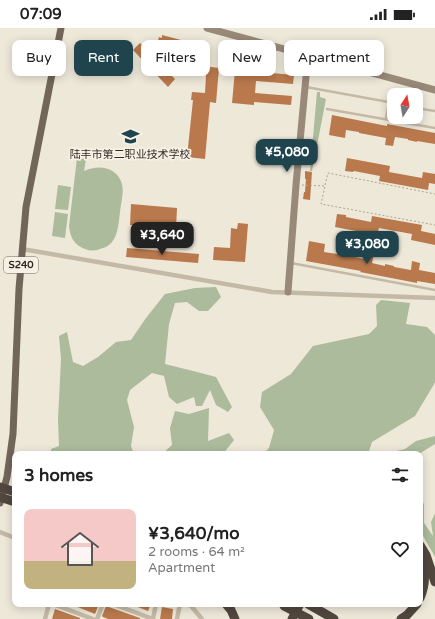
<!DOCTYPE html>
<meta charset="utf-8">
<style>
:root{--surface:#fff;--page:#f2f2f2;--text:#222;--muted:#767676;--accent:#20444e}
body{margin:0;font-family:"Varela Round","Noto Sans SC",sans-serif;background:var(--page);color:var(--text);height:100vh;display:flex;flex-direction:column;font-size:15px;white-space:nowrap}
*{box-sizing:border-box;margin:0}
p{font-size:13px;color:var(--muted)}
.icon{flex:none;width:22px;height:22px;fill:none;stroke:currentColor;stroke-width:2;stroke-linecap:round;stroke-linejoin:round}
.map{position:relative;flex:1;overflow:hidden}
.details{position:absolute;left:12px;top:423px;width:411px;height:156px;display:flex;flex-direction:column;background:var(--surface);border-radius:8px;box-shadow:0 2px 10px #0003}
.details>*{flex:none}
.guide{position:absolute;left:12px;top:12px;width:411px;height:36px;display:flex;gap:8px}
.needle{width:26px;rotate:11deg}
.tools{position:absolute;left:387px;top:60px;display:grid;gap:8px}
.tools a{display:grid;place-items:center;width:36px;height:36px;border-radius:8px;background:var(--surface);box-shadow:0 2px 10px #0003;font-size:20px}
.price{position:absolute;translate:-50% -34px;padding:0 9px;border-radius:8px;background:var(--accent);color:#fff;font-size:13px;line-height:26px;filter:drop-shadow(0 1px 2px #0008)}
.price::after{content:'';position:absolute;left:50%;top:24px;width:12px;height:9px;margin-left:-6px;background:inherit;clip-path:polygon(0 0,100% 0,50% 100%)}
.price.selected{background:#222;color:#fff}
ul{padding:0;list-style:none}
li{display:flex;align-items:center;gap:12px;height:100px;padding:0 12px}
li span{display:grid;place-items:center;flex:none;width:112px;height:80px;border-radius:8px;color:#555}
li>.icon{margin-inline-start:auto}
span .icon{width:48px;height:48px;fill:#fffc;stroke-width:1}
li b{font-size:17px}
h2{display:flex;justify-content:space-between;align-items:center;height:48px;padding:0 12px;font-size:17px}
.tag{padding:0 14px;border-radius:8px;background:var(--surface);box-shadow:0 2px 10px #0003;font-size:14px;line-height:36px}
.tag.selected{background:var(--accent);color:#fff}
.status{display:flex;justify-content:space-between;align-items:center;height:28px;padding:0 20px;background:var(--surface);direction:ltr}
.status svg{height:11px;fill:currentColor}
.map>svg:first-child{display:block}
</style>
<div class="status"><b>07:09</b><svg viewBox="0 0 49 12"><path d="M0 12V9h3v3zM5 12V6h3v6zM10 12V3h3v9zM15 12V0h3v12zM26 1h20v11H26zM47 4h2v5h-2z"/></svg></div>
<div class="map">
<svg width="435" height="591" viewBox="0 0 435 591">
<rect width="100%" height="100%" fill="#eee8d9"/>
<!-- green -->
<g fill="#abbb9b">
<polygon points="86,21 114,23 113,42 84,40"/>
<polygon points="317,64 320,64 320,69 326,71 312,143 310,143"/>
<path d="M77,130L86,131L84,143C99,136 117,139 122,156C124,165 121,175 120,184C118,199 118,217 100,221C95,223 90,223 85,221C74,217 70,209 69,198Z"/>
<polygon points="58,157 71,159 68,182 55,181"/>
<polygon points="55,184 68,186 65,210 52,208"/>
<polygon points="216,259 221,269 208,283 199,283 187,274 175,275 169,296 165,336 201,345 216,349 232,379 228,384 216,377 210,362 202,378 196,378 194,369 177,376 169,369 164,348 152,345 130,362 127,372 134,399 131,418 134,426 51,426 51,421 59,418 58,392 61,331 59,308 67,304 73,334 83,338 98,329 116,314 131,312 146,290 165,266 195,260"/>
<polygon points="381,272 410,275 406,296 427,299 435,307 435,354 433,358 415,388 372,414 368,426 263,426 269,420 274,402 260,379 262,364 291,346 313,318 369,306 377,298 376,277"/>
<polygon points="209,380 208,413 229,405 234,412 223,426 162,426 172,417 170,400 175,383 189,386"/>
<polygon points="435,408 435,416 419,426 383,426 405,421 416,413"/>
<polygon points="420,464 424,477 424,495 433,508 431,494 435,485 435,529 422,506 420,504"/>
</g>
<!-- building -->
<g fill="#b9794c">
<polygon points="162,7 200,17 199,20 202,21 200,27 157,16 159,9 162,10"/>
<polygon points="140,15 175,51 168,59 133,22"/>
<polygon points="195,37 219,40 216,75 210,74 205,131 187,129 193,72 191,72 192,64 205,65 206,47 195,46"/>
<polygon points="235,42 294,47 293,56 256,53 255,65 292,68 291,77 254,74 254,77 232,75"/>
<polygon points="332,87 387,98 387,96 435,105 435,116 417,113 417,114 408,112 408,111 395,109 393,118 385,117 386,110 359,105 359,104 346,102 345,110 329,107"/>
<polygon points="347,130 390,138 389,144 422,150 423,144 435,146 435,156 429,155 428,162 379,153 380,148 354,143 353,144 345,143"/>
<polygon points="305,143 312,144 310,172 303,171 304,164 305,164 306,151 305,151"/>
<polygon points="131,176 177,180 176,201 130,197"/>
<polygon points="337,186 346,187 346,189 371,194 372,188 422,197 421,203 435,206 435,217 411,212 412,206 379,200 377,207 335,199"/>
<polygon points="238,195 248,196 245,234 213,232 214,219 230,220 231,200 237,201"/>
<polygon points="368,212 372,213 370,225 374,226 372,235 385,238 385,236 394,238 394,239 411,242 412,233 420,235 419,242 435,245 435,256 417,253 417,255 360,244 361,243 306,233 309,213 325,216 324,224 337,226 337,225 364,231"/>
<polygon points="127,220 199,226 198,235 126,229"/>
<polygon points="70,576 99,576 95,586"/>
<polygon points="130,576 151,576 148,583"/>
<polygon points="106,578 140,590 140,591 108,591 103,589 102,588"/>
<polygon points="162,579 173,581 172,591 160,591"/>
<polygon points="55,581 80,590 80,591 52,591"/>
</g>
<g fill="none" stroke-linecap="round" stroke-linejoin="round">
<!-- path -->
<g stroke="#b0a391" stroke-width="1" stroke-dasharray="2 2" stroke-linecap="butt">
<polyline points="302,157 325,158 321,176 435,197"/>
<polyline points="325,157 328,145 435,166"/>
</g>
<!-- lane -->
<g stroke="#c4b9a6" stroke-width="2.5">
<polyline points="306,59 394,75"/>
<polyline points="416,80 435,83"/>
<polyline points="327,81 435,100"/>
<polyline points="386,91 389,74"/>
<polyline points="291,235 435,262"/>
</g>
<!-- street -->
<g stroke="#c4b9a6" stroke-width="4.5">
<polyline points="22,221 272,264 435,270"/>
<polyline points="0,504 15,510"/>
<polyline points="53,576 93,591"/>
<polyline points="113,576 153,591"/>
<polyline points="188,576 192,579 202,591"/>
<polyline points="45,591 49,576"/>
<polyline points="97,591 103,576"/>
<polyline points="153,591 156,576"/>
<polyline points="177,591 180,576"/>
</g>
<!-- secondary -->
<g stroke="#988978" stroke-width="7">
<polyline points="207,0 435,62"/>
<polyline points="288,264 296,157 308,27"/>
</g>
<!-- primary -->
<polyline stroke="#726559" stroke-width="7" points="0,475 7,449 13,406 19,261 26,179 61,0"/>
<!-- highway -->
<g stroke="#52473e" stroke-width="9">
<polyline points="420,517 426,527 435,554"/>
<path d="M420,528C426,542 426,556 420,570"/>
<polyline points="226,576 231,582 235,591"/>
<polyline points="308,576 334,591"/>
<polyline points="292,591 300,576"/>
<polyline points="401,591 407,587 417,576"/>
</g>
<!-- highway-bridge -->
<g stroke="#52473e" stroke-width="9">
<polyline points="0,459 15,464"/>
<polyline points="0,469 15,474"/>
<polyline points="284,578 309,591"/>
</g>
</g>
<!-- icons -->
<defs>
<symbol id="university-bare" viewBox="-9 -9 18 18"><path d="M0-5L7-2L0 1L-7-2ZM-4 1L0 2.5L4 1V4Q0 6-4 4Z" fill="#20444e" stroke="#f6f1e4" stroke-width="2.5" paint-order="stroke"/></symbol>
</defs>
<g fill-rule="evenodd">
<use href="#university-bare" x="118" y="96" width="25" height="25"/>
</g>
<g text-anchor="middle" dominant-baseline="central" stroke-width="3.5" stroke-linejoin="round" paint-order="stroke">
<!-- shield labels -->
<rect fill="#f6f1e4" stroke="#6d675f" stroke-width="1" x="4" y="229" width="34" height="16" rx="3"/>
<g font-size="10" font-weight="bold" fill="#322c26">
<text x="21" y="237">S240</text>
</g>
<!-- poi labels -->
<g font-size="11" fill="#322c26" stroke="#f6f1e4">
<text x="130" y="126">陆丰市第二职业技术学校</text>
</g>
</g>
</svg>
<div class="tools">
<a><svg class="needle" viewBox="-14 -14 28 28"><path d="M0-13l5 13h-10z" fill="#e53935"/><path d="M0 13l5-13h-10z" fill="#767676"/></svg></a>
</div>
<b class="price" style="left:287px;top:145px">¥5,080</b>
<b class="price selected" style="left:162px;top:228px">¥3,640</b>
<b class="price" style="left:367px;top:237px">¥3,080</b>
<div class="guide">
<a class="tag">Buy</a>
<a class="tag selected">Rent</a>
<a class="tag">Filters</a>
<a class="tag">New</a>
<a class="tag">Apartment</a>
</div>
<section class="details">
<h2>3 homes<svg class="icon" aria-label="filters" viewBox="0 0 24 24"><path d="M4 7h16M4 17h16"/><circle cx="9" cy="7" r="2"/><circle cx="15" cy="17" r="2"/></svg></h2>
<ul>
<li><span style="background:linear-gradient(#f6c9c9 65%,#c2b280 0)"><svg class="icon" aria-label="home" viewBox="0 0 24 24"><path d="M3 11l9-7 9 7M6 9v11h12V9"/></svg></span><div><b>¥3,640/mo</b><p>2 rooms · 64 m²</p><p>Apartment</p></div><svg class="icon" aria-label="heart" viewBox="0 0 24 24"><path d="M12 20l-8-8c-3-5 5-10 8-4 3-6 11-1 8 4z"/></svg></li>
</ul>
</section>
</div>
